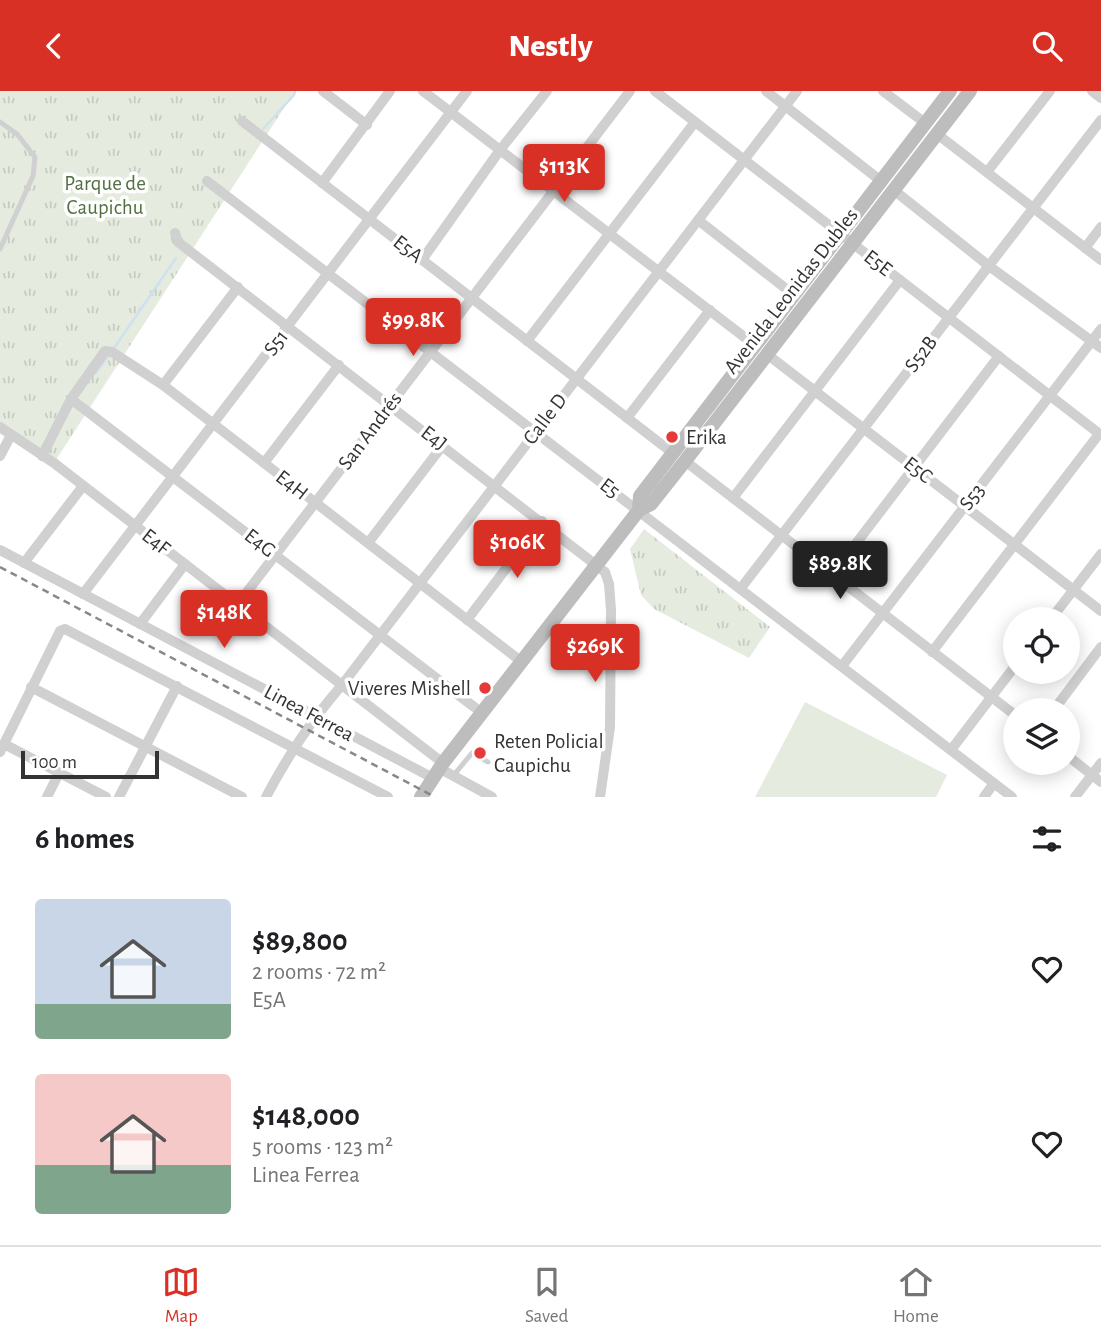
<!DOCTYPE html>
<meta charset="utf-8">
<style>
:root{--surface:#fff;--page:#f6f6f6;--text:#202124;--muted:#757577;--line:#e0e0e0;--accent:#d93025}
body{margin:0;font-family:"Alegreya Sans",sans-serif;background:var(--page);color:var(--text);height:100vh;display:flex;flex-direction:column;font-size:26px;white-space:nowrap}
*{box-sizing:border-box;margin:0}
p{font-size:23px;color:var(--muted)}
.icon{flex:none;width:38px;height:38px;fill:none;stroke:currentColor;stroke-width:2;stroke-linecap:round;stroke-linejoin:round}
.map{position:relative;height:706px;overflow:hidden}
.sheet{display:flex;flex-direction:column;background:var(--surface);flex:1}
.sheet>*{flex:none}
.buttons{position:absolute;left:1003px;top:516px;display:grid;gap:14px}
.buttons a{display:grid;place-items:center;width:77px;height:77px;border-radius:50%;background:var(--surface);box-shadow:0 4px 18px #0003;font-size:35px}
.scale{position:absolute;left:21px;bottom:18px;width:138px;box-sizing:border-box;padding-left:7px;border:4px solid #333;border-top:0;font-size:19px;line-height:24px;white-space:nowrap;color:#333;-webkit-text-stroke:5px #fff;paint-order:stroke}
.price{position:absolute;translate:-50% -60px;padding:0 16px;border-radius:7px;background:var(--accent);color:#fff;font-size:23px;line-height:46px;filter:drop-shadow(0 2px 4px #0008)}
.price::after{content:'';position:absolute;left:50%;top:42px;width:21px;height:16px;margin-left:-10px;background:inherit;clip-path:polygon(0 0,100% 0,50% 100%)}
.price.active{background:#222;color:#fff}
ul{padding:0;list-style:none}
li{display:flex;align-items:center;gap:21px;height:175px;padding:0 35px}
li span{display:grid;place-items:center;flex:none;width:196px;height:140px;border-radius:7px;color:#555}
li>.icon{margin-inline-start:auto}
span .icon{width:84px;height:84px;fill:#fffc;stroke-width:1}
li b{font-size:30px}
h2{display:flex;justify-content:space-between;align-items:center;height:84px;padding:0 35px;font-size:30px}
header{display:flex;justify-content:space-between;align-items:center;height:91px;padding:0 35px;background:var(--accent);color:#fff;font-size:32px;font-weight:800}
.tab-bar{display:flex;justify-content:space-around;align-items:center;height:98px;border-top:2px solid var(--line);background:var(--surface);font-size:19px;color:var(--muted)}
.tab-bar a{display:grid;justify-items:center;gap:4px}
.tab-bar .active{color:var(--accent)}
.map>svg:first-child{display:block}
</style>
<header><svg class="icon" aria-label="back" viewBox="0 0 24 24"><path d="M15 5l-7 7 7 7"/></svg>Nestly<svg class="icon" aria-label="search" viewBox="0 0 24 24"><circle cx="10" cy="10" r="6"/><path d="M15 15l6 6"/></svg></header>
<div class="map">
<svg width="1101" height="706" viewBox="0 0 1101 706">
<defs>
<pattern id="park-tufts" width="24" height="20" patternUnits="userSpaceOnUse" patternTransform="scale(1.75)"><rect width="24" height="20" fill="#e5ecdf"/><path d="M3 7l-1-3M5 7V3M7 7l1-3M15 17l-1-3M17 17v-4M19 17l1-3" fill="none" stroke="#c5cbc0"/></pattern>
</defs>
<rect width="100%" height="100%" fill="#fff"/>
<!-- park -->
<g fill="url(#park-tufts)">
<polygon points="0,0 295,0 54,372 0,343"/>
<polygon points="644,438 770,536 749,567 654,518 641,504 630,458"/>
</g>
<!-- pitch -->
<polygon fill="#e5ecdf" points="805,611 947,684 936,706 755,706"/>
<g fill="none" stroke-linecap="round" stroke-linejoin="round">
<!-- stream -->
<g stroke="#cfe0ee" stroke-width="2.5">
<polyline points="263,38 294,4 295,0"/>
<polyline points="114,257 176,167"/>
<polyline points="95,283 110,263"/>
</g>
<!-- service -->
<g stroke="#d0d0d0" stroke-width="5">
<polyline points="0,31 17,43 35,66 33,85 0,158"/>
<polyline points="453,685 472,662 488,671"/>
</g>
<!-- minor -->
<g stroke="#d0d0d0" stroke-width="10">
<polyline points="323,0 367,34"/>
<polyline points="423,0 756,255"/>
<polyline points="655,0 1101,344"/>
<polyline points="766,0 881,90"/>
<polyline points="883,0 925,32"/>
<polyline points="1092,0 1101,7"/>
<polyline points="242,30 674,363"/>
<polyline points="937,43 1101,169"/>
<polyline points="987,81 1050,0"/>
<polyline points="207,90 1012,706"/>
<polyline points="322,92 390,0"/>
<polyline points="895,100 989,175 1101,257"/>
<polyline points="698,129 794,204"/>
<polyline points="175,142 178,151 605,481 609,493 611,519 610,636 600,706"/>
<polyline points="1085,157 1101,136"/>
<polyline points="422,169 500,59 547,0"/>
<polyline points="527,250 695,31"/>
<polyline points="768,264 1101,520"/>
<polyline points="163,294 238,196"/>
<polyline points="71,308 482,622"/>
<polyline points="627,327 710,219"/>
<polyline points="0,336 54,372 443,672"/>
<polyline points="0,365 11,344"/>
<polyline points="42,365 71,308 105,260 112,261 163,294 522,571"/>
<polyline points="685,370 1015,624"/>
<polyline points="264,372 339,274"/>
<polyline points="733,407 900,189"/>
<polyline points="368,452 443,354"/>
<polyline points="0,459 433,687"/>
<polyline points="24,472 83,395"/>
<polyline points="832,484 999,265"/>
<polyline points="741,497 1101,29"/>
<polyline points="83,503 467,0"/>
<polyline points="237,514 630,0"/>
<polyline points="1051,528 1101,463"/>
<polyline points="467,529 542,430"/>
<polyline points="140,533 185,473"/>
<polyline points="932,561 1099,343"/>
<polyline points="842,575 1101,238"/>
<polyline points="31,596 242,706"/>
<polyline points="1053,620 1101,556"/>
<polyline points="4,653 106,706"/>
<polyline points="951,659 1015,575"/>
<polyline points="0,661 60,540 65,538 388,706"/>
<polyline points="1068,665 1101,691"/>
<polyline points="439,677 492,706"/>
<polyline points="47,706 59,682"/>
<polyline points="119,706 177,595"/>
<path d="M266,706C289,663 310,631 342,594L797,0"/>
<polyline points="984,706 994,692"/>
<polyline points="1075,706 1101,672"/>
</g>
<!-- secondary -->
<g stroke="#bdbdbd" stroke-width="14">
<polyline points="639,419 640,405 950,0"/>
<polyline points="421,706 443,672 639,419 651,413 685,370 970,0"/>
</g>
<!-- rail -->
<polyline stroke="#888" stroke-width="2.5" stroke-dasharray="7 5" stroke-linecap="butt" points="0,476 435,706"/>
</g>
<!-- markers -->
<g fill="#e53a3a" stroke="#fff" stroke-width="2.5">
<circle cx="672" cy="346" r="7"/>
<circle cx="485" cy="597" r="7"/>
<circle cx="480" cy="662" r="7"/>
</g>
<g text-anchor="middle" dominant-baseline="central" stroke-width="7" stroke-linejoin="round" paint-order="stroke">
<!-- park labels -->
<g font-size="21" fill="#52703f" stroke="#fff">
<text x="105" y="92">Parque de<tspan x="105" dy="24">Caupichu</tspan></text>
</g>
<!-- street labels -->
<g font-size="21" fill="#333" stroke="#fff">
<text transform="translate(408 158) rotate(38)">E5A</text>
<text transform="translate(878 172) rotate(38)">E5E</text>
<text transform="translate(791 200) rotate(-52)">Avenida Leonidas Dubles</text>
<text transform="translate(276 252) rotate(-53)">S51</text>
<text transform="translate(921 263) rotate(-53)">S52B</text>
<text transform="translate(545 328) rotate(-53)">Calle D</text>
<text transform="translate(370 340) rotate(-53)">San Andrés</text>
<text transform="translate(434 347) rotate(38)">E4J</text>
<text transform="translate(918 379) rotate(38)">E5C</text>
<text transform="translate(292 394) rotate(38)">E4H</text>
<text transform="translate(610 397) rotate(37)">E5</text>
<text transform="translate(972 406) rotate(-53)">S53</text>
<text transform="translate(156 451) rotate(38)">E4F</text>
<text transform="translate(260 452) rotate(38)">E4G</text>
<text transform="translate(309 622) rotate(28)">Linea Ferrea</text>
</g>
<!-- poi labels -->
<g font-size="21" fill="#333" stroke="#fff" text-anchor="start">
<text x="686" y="346">Erika</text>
<text x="471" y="597" text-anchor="end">Viveres Mishell</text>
<text x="494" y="650">Reten Policial<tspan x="494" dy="24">Caupichu</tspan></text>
</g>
</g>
</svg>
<div class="buttons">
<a><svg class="icon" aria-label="locate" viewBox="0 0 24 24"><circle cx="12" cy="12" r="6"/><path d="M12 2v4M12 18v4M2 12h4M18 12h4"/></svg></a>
<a><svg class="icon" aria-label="layers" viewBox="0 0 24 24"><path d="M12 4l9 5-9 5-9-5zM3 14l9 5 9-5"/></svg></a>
</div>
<div class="scale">100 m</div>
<b class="price" style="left:564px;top:113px">$113K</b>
<b class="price" style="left:413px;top:267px">$99.8K</b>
<b class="price" style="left:517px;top:489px">$106K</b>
<b class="price active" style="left:840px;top:510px">$89.8K</b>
<b class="price" style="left:224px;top:559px">$148K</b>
<b class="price" style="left:595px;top:593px">$269K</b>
</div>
<section class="sheet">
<h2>6 homes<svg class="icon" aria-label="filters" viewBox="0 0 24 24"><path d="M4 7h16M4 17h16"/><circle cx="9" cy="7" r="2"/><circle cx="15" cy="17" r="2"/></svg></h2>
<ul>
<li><span style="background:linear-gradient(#c9d6e8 75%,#7fa58c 0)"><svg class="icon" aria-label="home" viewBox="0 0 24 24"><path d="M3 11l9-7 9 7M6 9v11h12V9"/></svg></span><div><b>$89,800</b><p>2 rooms · 72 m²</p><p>E5A</p></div><svg class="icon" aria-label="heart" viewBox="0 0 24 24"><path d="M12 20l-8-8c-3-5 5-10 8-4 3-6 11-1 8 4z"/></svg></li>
<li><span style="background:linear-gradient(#f6c9c9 65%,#7fa58c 0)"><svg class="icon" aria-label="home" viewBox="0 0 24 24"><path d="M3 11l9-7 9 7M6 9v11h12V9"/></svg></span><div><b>$148,000</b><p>5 rooms · 123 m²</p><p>Linea Ferrea</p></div><svg class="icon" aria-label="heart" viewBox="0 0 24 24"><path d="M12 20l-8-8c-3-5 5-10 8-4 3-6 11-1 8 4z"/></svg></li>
</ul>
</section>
<nav class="tab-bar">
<a class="active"><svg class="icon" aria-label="map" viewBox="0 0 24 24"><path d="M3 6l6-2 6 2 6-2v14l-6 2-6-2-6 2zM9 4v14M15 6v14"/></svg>Map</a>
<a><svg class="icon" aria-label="saved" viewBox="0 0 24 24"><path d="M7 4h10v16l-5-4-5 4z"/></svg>Saved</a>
<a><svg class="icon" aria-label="home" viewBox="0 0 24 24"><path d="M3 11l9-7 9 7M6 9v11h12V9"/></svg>Home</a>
</nav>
